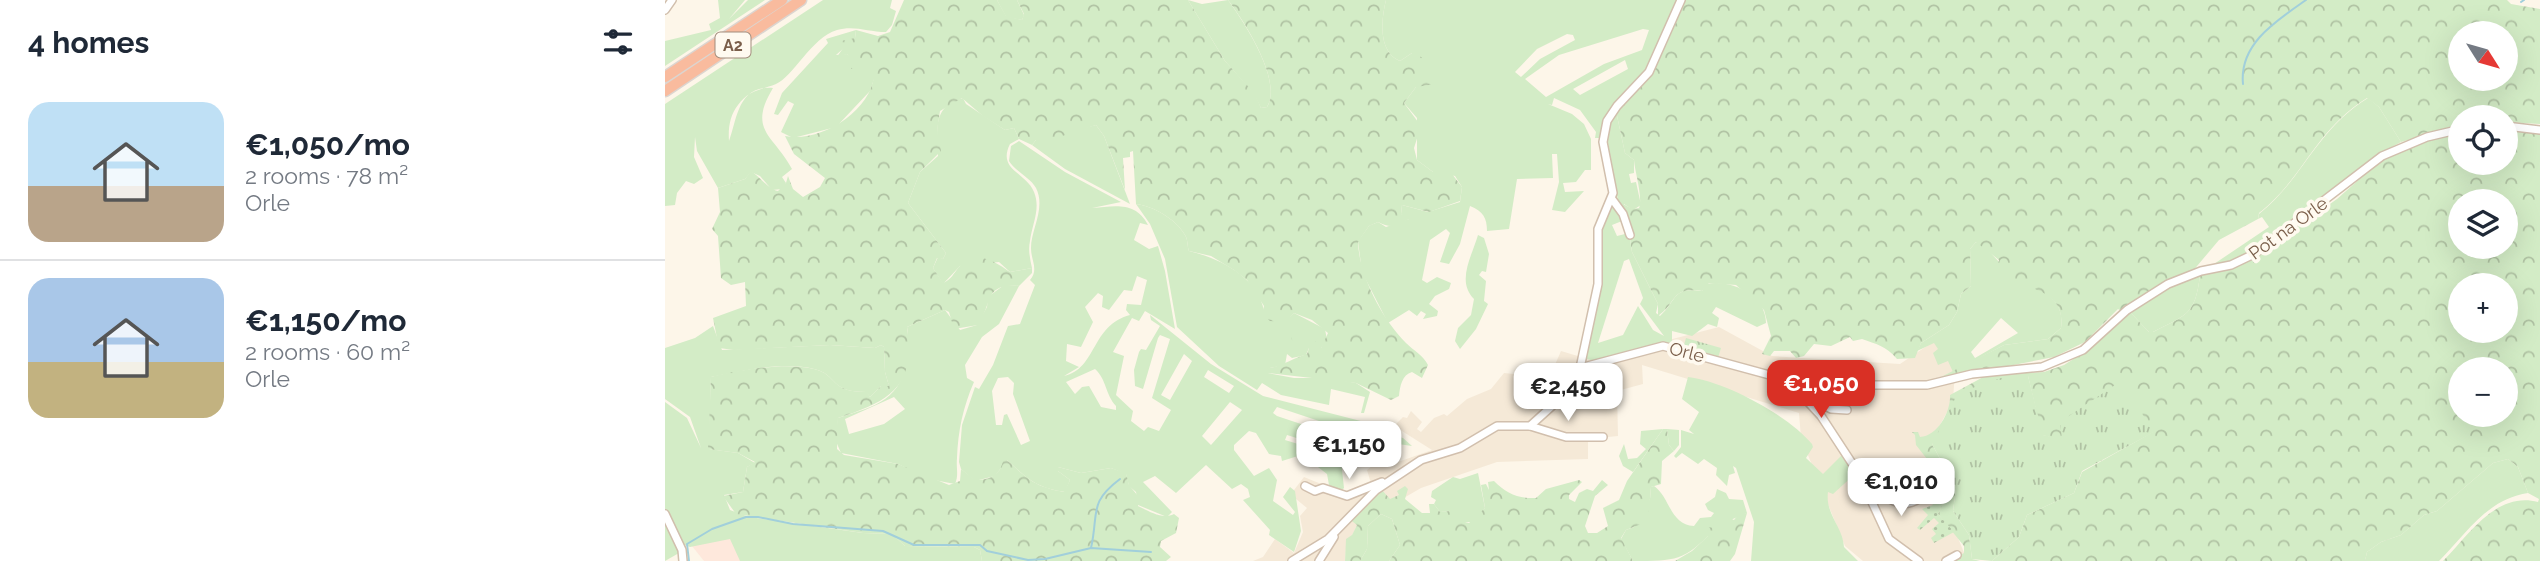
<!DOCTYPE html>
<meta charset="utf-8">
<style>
:root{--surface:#fff;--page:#f2f2f3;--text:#1f2937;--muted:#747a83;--line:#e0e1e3;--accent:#d93025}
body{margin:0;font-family:Raleway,sans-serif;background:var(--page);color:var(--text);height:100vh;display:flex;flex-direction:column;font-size:26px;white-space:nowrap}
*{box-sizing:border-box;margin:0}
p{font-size:23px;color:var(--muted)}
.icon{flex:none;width:38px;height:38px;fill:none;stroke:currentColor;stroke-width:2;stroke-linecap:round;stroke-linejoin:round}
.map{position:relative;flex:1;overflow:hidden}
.details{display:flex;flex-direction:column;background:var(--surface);width:665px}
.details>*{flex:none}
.needle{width:46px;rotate:127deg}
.tools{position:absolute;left:1783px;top:21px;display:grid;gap:14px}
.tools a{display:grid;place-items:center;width:70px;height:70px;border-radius:50%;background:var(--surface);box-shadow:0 7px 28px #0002;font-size:35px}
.price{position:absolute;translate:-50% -60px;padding:0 16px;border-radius:14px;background:#fff;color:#222;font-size:23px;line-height:46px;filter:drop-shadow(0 2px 4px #0008)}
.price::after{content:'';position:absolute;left:50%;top:42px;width:21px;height:16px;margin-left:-10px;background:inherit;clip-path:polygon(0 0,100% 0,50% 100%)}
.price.selected{background:var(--accent);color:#fff}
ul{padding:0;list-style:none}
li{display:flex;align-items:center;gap:21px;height:175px;padding:0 28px}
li+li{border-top:2px solid var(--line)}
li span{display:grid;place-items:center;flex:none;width:196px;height:140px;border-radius:21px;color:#555}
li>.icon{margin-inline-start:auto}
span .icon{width:84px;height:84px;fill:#fffc;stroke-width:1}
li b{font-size:30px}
h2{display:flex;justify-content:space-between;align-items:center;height:84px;padding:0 28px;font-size:30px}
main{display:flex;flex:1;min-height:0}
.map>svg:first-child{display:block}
</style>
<main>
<section class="details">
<h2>4 homes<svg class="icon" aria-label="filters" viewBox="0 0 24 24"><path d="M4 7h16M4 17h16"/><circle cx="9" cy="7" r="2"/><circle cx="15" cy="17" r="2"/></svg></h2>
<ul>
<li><span style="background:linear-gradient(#bfe0f5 60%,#b9a48a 0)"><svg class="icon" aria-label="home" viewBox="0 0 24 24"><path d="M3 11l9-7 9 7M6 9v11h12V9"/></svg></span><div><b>€1,050/mo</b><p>2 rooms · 78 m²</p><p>Orle</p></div></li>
<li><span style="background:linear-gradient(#a9c7e8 60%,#c2b280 0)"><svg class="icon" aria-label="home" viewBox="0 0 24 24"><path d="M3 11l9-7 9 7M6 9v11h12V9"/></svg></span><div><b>€1,150/mo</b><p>2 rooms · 60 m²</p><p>Orle</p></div></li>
</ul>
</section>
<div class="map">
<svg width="1875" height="561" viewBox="0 0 1875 561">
<defs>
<pattern id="forest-crowns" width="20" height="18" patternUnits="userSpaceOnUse" patternTransform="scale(1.75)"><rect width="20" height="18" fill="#d3ecc6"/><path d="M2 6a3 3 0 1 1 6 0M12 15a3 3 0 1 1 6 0" fill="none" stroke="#b0c2a3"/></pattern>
<pattern id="park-tufts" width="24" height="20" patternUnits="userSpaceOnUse" patternTransform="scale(1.75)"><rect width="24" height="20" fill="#d3ecc6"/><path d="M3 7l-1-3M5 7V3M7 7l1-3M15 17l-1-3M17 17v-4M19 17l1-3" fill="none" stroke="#b0c2a3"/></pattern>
<pattern id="garden-dots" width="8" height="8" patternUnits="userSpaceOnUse" patternTransform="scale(1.75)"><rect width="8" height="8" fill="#d3ecc6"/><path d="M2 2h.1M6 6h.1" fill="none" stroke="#b0c2a3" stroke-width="1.8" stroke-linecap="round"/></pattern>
</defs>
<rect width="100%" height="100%" fill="#fdf6e9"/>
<!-- residential -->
<polygon fill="#f5e9d7" points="1054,327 1107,356 1235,364 1281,333 1290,370 1288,401 1263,447 1284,480 1283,514 1300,555 1286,561 1198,561 1180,546 1136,438 1134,413 977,365 978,384 952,391 953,436 923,439 923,459 832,462 756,488 692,525 681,548 680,561 588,561 598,557 610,539 629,553 638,532 635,516 642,508 631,499 629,490 639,477 688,497 707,487 702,470 713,461 730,456 733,462 767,450 729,426 738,417 742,418 746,411 757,422 752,429 756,432 769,418 779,414 782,416 802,399 826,389 839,373 867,376 867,365 880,366 882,377 891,380 897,372 889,367 896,351 926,360"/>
<!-- commercial -->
<polygon fill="#fee8dc" points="54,539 67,539 80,561 39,561 27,546"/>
<!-- grass -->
<g fill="#d3ecc6" fill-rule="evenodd">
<polygon points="53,0 80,0 64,19 83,0 100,0 0,66 0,41 46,30 44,24 55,18"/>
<path d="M158,0H227L225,8L231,11L227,25L221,32C203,32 189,25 172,30C146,38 128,77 111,84C96,90 84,90 73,105C65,115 63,128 64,141C72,121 72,85 108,88C82,131 109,135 127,169L117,177L121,183L118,189L107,190L95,176L86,172L80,179L53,188L32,151L30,137L29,157L38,178L29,184L21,181L12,193L10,205L0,206V104Z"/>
<polygon points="332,0 352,0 359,15 357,20 341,17"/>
<path d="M523,0L537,4L563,0C579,22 618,81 602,107L596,108L589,94L560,61Z"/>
<path d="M721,0H1013L981,72L960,94L936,138H930L931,132L915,110L889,98L887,105L883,104L907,114L919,124L926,139V170H920L911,182L898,183L900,192L919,191L900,212L887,210L894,182L892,154H887L888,178L852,179L844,229L822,231C822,218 818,211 805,206L795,244L784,264L775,262L785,233L781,229L765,240L757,280L762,283L772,277L786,283L784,289L770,296L764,304L773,311L772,316L758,319L761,314L756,311L752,316L744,310L723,323L697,272L693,241L704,226L713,222L721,227L744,219L736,214L737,205L763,212L795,202L797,187L790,176L768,172L752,160V118L739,103L751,87L747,53L735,61C713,52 716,20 721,0ZM978,29L984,30L977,50L939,64L881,97L860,79L894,55ZM902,34L908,35L910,40L875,59L856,77L850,72L872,49ZM960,60L963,69L915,95L908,89Z"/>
<polygon points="191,30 190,38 171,55 182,54 210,76 205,91 171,127 128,138 116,132 129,104 123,101 113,115 109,114 117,93 163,43 161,39"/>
<path d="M298,98L301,104L340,130L349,128L354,139L345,144C332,170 361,172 369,192C376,209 367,224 365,241C363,250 365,259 367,268L345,272L334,262L295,266L278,284L268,268L273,257L278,259L281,253L243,203L255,172L273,156C272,130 267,106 298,98Z"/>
<path d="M1703,98L1714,107L1736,142C1678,173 1612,254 1550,266L1549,264L1604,227L1597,217L1593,219L1594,214C1639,178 1650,131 1703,98Z"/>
<path d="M951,111L960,153L969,160V173L964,174L966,183L971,182L976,205L968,210L959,204L957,221L947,225L952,236L964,233L967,252L993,304L991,313L995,316C1013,299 1007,287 1037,291L1041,284C1066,279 1101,295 1101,323L1092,327L1051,307L1047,313L1054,318L1052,327L1043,324L1027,336L1007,331V343L992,344L929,361L919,358L931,309L936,276V228L948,201H953C949,172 934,141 951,111ZM964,259L978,298L975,304L999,336L988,330L973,306L958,335L933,343L959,261Z"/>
<polygon points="431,125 439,136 465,204 400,169 367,145 371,140"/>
<path d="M354,141L400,172L456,202L427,208C450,206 471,201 483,225L475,223L469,240L484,249L493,246L500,271L510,329L480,311L474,321L467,318L448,352L459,356L451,395L468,411L466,421L479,431L483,427L494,431L506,410L487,398L505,339L495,335L493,338L478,389L470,386L469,370L474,352L476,349L481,350L495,326L486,320L485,315L546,364L598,396L723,428L721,433L738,438L747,446L733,444L732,451L710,440L694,445L690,442L692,434L705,438L708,432L670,421L668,428L662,427L656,438L661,442L660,460L663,465L668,466L672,459L676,461L679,488L676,491L664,485L662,474L640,457L633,456L617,461L616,456L604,454L591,433L584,431L569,445V450L589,476L604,468L612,480L608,501L628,515L630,512L618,497L625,487L630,491L636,531L629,552L604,535L605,530L578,500L585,497L583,489L576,484L567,489L541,465L511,493L490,476L478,482L507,512L502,517L473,505L471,492L464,486L461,474L446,468L416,473L393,467V471L405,480L400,492C370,487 364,480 342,460L330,476L310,481L296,469L294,462L297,425L310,387L314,389L328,365L343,326L355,324L370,285L365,280C374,269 366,261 366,248C366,229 381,208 371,188C365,177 351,172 344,161L346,146ZM472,276L482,280L476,305L462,304L461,310L465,315C426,325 432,369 399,376L414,367L401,361L402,344L416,347L428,322L420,307L433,293L438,296L437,307L444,310L459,290L467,291ZM519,354L527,361L505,400L496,395ZM430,369C442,380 440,394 451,406V410L436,407L424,386L417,387L410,394L401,382ZM543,370L569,386L564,393L539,377ZM343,377L349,383L348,394L365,441L356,445L342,414L339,415L337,425H331L327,391L333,378ZM565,402L577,410L546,445L537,436ZM612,407L654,421L651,429L612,416L608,413ZM622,435L657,446L656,451L620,440Z"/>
<path d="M471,204C488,206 511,219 520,235C523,239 522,246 524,251C554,258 593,277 599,311L625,317L629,313L660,329L662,340L656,348H644L641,355L627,358L622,354L620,365L605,368L603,373L629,378H663L691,383L705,392L699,413H696L700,397L666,389L664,405L616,395L597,383L592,390L554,366L512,327L500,259L485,224Z"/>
<path d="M813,235L819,238L824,254L821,272L817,271L814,275L821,281L819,301L823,304L811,329L795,349L790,341L793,328L806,315L809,299C791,281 807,256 813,235Z"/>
<path d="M1311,242C1320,245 1329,257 1335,263C1357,286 1402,289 1396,328L1383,339L1339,345L1288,372L1283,361L1273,365L1268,353L1273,349L1269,343L1252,351L1256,343L1284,325L1292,312L1296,294L1306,286L1305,249ZM1336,318L1353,333L1310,358L1306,352Z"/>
<path d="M1535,275C1530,315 1523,314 1488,332H1484L1464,311L1496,289Z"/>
<path d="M339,285L354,286L334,324L317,337L300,365L302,378L309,382C298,407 293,431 292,458C291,469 294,475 290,484L264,479L233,464L176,453L170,439L173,418C210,406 239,400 241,355C242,346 244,336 242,327L280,310L295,330L312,325L322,307L323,297ZM229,397L240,409L219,424L184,434L180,419Z"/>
<path d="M48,326L57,350L165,345L210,348L216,345L219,347L220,372L224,386H216L205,397L201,392C163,392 174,375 149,369C118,361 77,371 46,377L44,449L73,453L90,463L82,467L78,492L59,495L65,510L84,517L198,533L227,534L240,546L309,547L315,550L317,561H75L65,539L25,547L17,544L0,510V402L22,418L36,448L25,417L0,399V348L30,338Z"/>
<path d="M1023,377C1059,381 1123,415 1147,444L1148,447L1141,458L1158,474L1178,454L1190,474L1168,494L1163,492C1160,514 1178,527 1179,547L1193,561H1086L1089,522L1071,468L1068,466L1070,473L1064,475L1062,486L1051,475L1052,468L1039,459L1033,464L1017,453L1011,458L1009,456L1016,447V430L1029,434L1024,430L1034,412L1017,399Z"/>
<polygon points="998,429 968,472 958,466 954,456 959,444 963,459 972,458 981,449 975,444 976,431"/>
<polygon points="1002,429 1014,430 1014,445 1009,451 1004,445"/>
<path d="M1843,459L1853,467L1863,493C1822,499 1801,534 1774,561H1700L1702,552L1716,542L1736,535L1759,515L1772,511L1828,463Z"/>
<polygon points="813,473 820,508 808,522 800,522 790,511 775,512 769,504 771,500 766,497 767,491 788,477 795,479"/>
<path d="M989,486C1005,497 1005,525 1029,526L1035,518L1046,517L1049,513L1043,510L1040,504L1050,497L1052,489L1061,493L1064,499L1078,500L1082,513L1056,524L1055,530H1049C1019,561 1011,561 968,561L956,539L961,530L969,527L985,499L986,487Z"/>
<polygon points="716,514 727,519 735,545 724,561 695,561 702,549 703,526"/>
<polygon points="0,519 14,553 0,561"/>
</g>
<!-- forest -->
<g fill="url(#forest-crowns)" fill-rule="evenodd">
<path d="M239,0H332L341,16L357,20L359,14L352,0H523L560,61L590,94L596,108L602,107C618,81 579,21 563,0H721C716,20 713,52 735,61L747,53C763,58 770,68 770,84L751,87L739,103L756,126L749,148L752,160L768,172L784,170L797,187L795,201L764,212L737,205L736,214L745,216L744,219C732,226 726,229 713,222L704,226L693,242C694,275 717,319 741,343C749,351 758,355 763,365L757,378L747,372C737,375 735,386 734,396L726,400L691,383L603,373L600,369C618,366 626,359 642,354L644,348L627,340L626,335L631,331L651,342L656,348L663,333L647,320L629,313L621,322L605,321L597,314L599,306L582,280L569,270L546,256L524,251C522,246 523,239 520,235C511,219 488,206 471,204L468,151L465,152V157L458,158L460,190L439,136L431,125L385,140H371L367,145L354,139L349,128L340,130L318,116L297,98L275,111L272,131L276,151L255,172L243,203L281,253L278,259L272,258L268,268L278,283C287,279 288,274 294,267C311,249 329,261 345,272L367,268V273L354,286C319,283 328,302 313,325L289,329L284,312L280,310L242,327C251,388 224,401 173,418L172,449L179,455L233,464L284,485L295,481L296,469L310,480C325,480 335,475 338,461L342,460C364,480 369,486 399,492L405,480L393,471V467L416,473L446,468L461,473L464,485L473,496V506C484,511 497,520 509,514L514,518L511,533L496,541L495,547L506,557L501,561H317L315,550L309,547L240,546L227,534L198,533L71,514L58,496L78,492L82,467L90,462L73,453L43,449L46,377C73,370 122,362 149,369C174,375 163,392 202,392L205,397L216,386H224L220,372L219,347L216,345L210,348L165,345L69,350L54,348L48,318L81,306L80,282L66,285L56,278L53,236L47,229L55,212L53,188L80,179L86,171C95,177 103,189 113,191L121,183L123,176L128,189L138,197L155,187L160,178L129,154L120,136C155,143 205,112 209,76L194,66L186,69L187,60L182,54L172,57L178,48L176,41L190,38L191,30L213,36L225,32Z"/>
<path d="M1018,0H1842L1846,4L1875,9V124L1841,122V117H1796L1795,125L1736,142L1714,107L1702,98C1649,131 1639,178 1594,213L1593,219L1554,240L1527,272L1506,279L1456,311L1453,309L1420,342L1389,357L1277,379L1276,377L1339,345L1383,339L1396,328C1401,292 1365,287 1337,280L1332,268L1334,260L1311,242L1305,249L1306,286L1296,294L1292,312L1284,325L1256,343L1250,358L1232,359C1221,346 1211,344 1197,339L1188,341L1185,337L1166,346L1149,344L1139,356L1131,358L1125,351H1109L1105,356L1097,354L1106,336L1099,310L1071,285L1044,283L1037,291C1005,287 1013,302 993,316V304L967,252L963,226L952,209L954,202L968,209L974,208C978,197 970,173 969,160L960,153L951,111L982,79ZM1796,33H1841V79H1796Z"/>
<path d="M1841,131L1875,134V561H1778C1804,535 1831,491 1873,502L1874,499L1863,493L1853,467L1843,459L1828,463L1772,511L1759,515L1736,535L1716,542L1702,552L1700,561H1327L1354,537L1362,515L1409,493L1417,472L1488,432L1397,440L1377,435L1363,376L1267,444L1291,488L1288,511L1304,535L1307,559L1315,561H1284L1299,553V546L1273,514L1279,501L1280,482L1251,445L1250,435L1247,432H1253L1255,437C1273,436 1286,411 1285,395L1322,375L1379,372L1399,365L1426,348L1464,311L1484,332H1488C1523,314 1530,315 1535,275L1575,266L1599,251L1672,199L1716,160L1766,138L1795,132L1796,163H1841ZM1796,201H1841V247H1796ZM1796,285H1841V331H1796ZM1796,369H1841V415H1796Z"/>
<path d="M998,429H1002L1004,445L1009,451L997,461L996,484L986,487L984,510L976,524L961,530L956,538L968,561H724L735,545L727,519L716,514L703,526L702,549L695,561H680L681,539L687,535L692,525L683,518L716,489L725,499L734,495L732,491L740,486L743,489L740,499L757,513H765L764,504H769L775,512L796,510L801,513L800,522L804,523L820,508L816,485L821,484L824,490L823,482L829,481C841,493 853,499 871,498L881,489L914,480L917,482L904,495V499L910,502L914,493L922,489L928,491L937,480L943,485L930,496L920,526L923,533H932L943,526L938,508L954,500L962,481Z"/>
<polygon points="1082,513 1070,554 1065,561 1010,561 1027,551 1043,536 1040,530 1043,527 1055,529 1054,519 1059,515 1069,520 1073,515"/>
</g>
<!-- park -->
<g fill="url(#park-tufts)">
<polygon points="1021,338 1056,348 1053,358 1018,348"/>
<polygon points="1356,376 1363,376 1378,435 1397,439 1395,422 1456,381 1489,432 1417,471 1409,493 1362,515 1354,537 1327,561 1307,559 1304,535 1288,511 1291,488 1267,444 1293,393 1336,378"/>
</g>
<!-- garden -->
<polygon fill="url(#garden-dots)" points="1276,484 1281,486 1279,501 1273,514 1289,532 1269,543 1266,538 1271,534 1267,529 1274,523 1269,518 1255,530 1252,528 1263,515 1257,509 1268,505 1265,501 1270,497 1267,491"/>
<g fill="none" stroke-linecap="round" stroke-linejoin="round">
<!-- stream -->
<g stroke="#a1cfdb" stroke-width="2">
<polyline points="1856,2 1859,0"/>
<path d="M1578,84C1574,44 1611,21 1641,0"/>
<path d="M426,548C434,513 423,503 455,479"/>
<polyline points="24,561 22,544 47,529 81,517 93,517 128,524 218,531 249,545 315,545 322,551 363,560 380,559 426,548 486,552"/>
</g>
<defs>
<g id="minor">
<polyline points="0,10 7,0"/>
<polyline points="1841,126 1875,130"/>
<polyline points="947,199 958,214 965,235"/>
<polyline points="915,368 933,284 933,229 948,193 938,142 942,121 952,106 984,72 1016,0"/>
<polyline points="1118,382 1133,391 1156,416 1194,474 1224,539 1254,561"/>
<polyline points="1141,396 1166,409 1182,410"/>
<polyline points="865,426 901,437 938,437"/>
<path d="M1194,474C1202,476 1206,481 1211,487C1236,515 1251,503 1276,483"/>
<polyline points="640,486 650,491 658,488 682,496 717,482"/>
<polyline points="0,514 17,550 18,561"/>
<polyline points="627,561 663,539 711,490 756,460 795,448 832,426 865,426 897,397 915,368 998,346 1141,385 1262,385 1307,374 1377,367 1418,350 1462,310 1503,284 1536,271 1566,265 1589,254 1717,156 1762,137 1796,129"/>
<polyline points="654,561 669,537"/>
<polyline points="1281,561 1292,555"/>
</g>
<g id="highway">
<polyline points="0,77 117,0"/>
<polyline points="0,91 136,0"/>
</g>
</defs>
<!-- minor casing -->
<use href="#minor" stroke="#d1bfad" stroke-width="10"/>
<!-- highway casing -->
<use href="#highway" stroke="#dcd5d0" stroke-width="13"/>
<!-- minor -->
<use href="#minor" stroke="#fff" stroke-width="7"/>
<!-- highway -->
<use href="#highway" stroke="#f9bb9e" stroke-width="10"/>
</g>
<g text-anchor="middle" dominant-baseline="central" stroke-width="7" stroke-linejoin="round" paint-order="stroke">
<!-- shield labels -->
<rect fill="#fffaf0" stroke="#a28d7c" stroke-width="2" x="50.5" y="32.5" width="35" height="25" rx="5"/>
<g font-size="16" font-weight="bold" fill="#7a5e4a">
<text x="68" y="45">A2</text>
</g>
<!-- street labels -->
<g font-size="18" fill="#7a5e4a" stroke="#fffaf0">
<text transform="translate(1623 228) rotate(-36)">Pot na Orle</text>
<text transform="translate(1022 352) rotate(14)">Orle</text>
</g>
</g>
</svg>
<div class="tools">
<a><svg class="needle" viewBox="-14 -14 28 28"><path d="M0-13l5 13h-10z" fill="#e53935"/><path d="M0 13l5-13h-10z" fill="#747a83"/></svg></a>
<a><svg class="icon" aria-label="locate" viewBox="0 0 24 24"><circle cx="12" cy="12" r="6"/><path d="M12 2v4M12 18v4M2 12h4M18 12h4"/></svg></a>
<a><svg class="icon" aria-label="layers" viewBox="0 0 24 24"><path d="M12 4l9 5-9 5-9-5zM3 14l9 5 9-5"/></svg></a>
<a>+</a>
<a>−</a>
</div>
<b class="price selected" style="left:1156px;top:420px">€1,050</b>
<b class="price" style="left:903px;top:423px">€2,450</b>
<b class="price" style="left:684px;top:481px">€1,150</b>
<b class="price" style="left:1236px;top:518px">€1,010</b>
</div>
</main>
